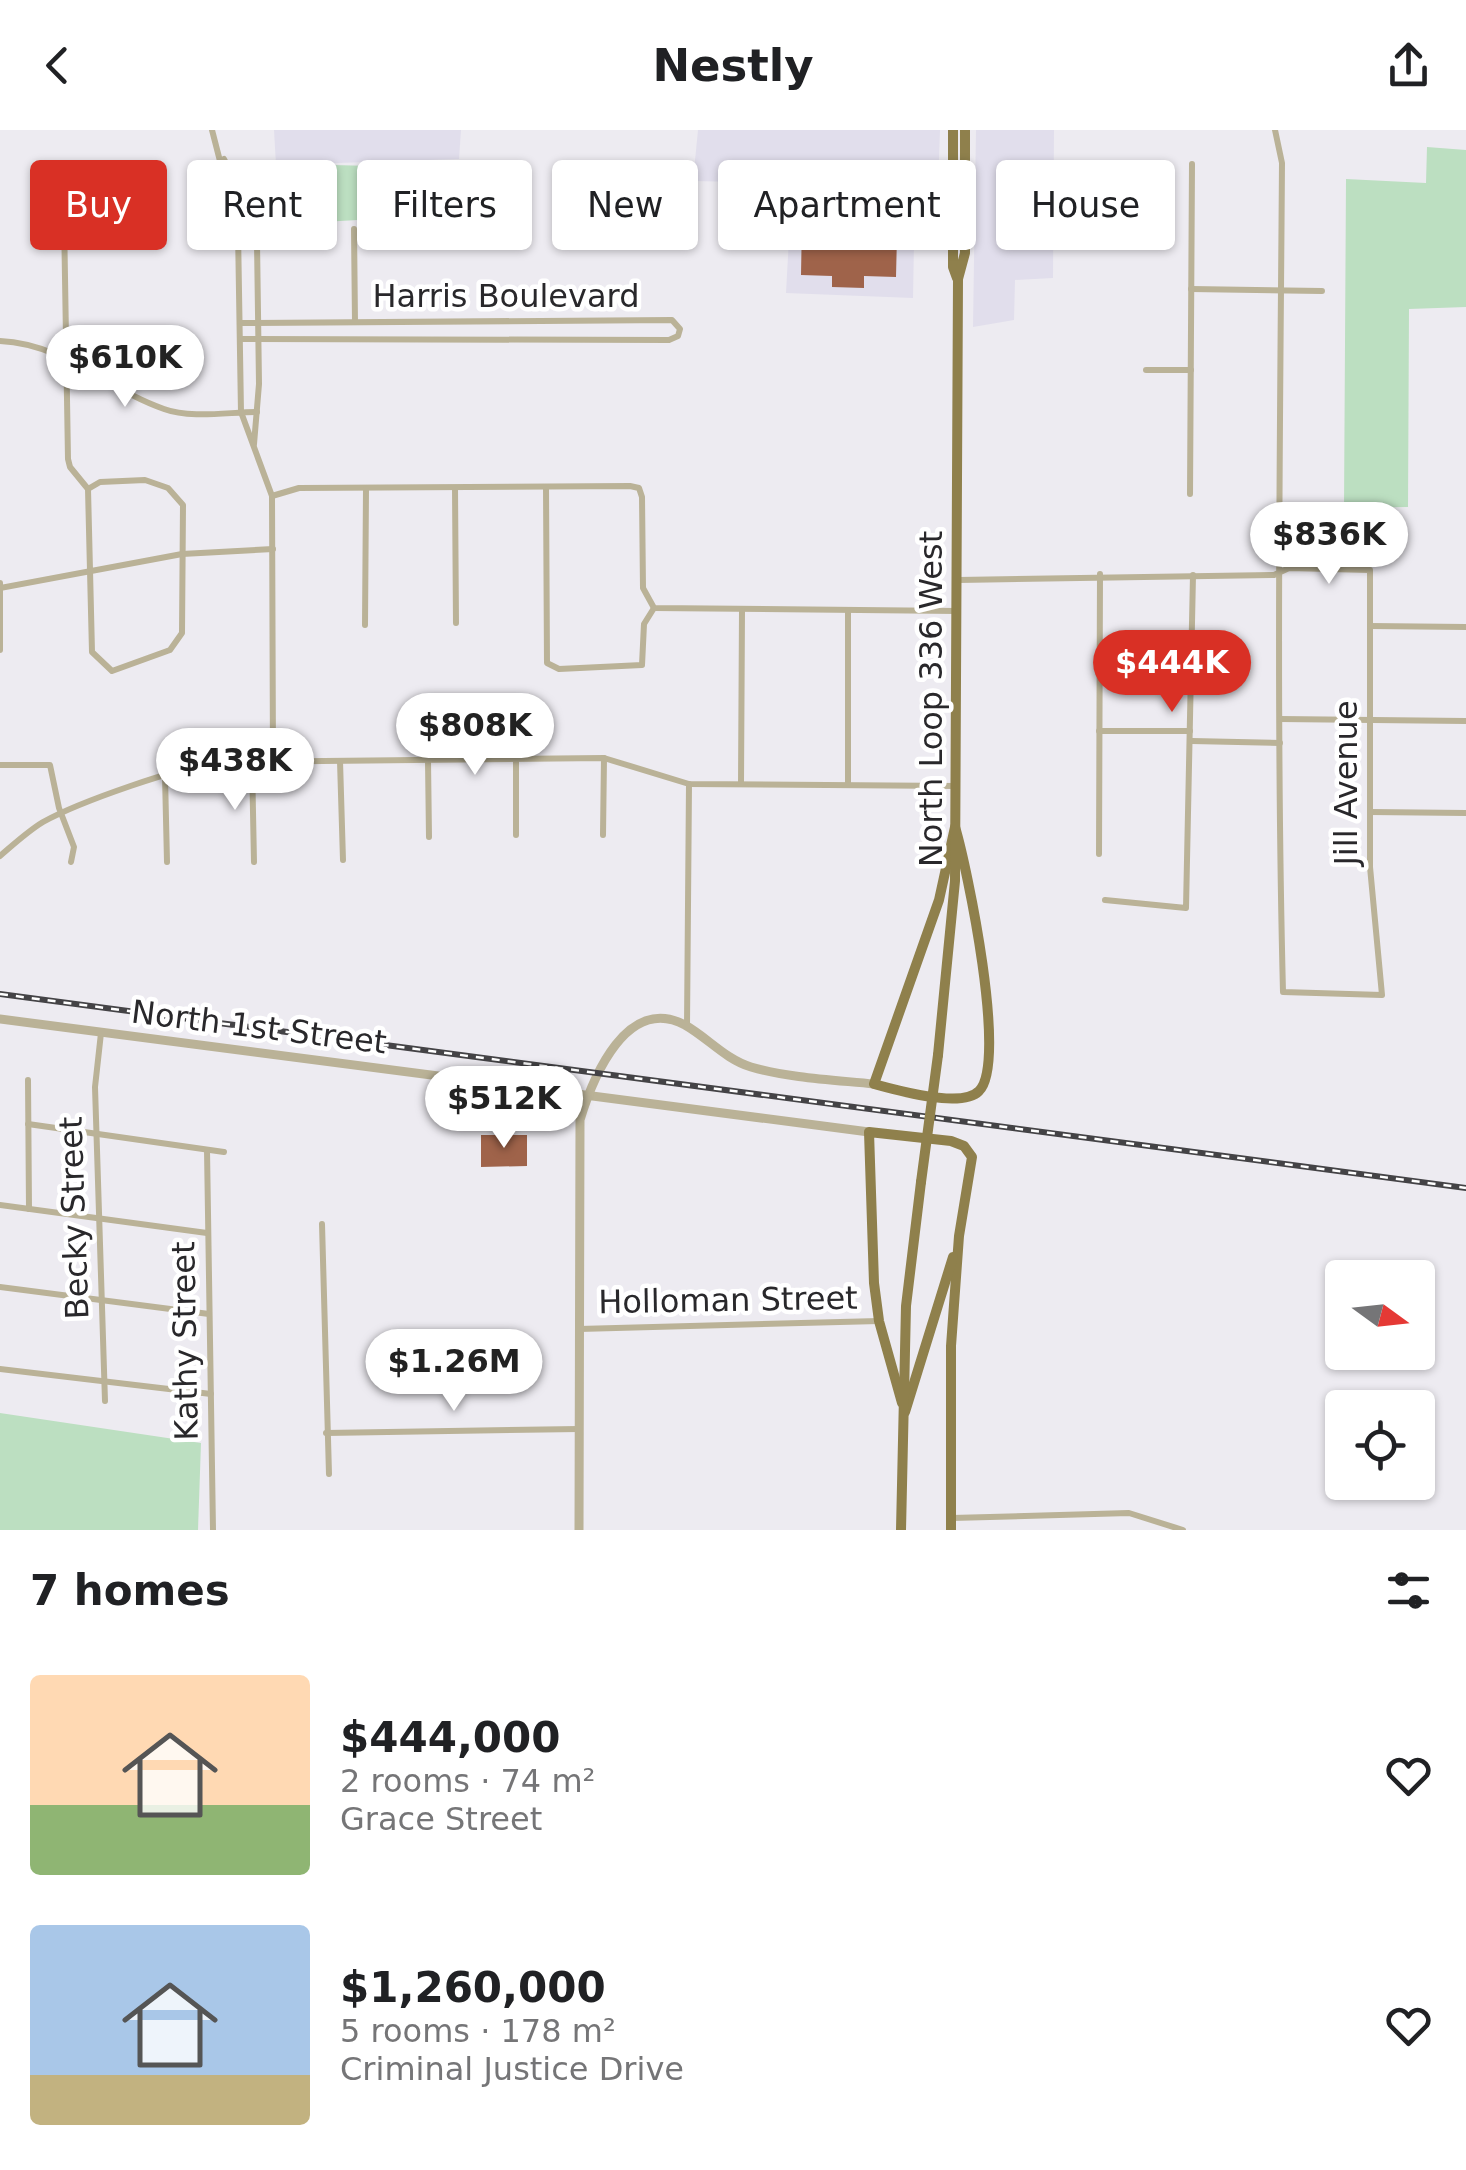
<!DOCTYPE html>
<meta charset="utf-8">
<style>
:root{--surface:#fff;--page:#f2f2f2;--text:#202124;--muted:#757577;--accent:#d93025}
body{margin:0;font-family:"DejaVu Sans",sans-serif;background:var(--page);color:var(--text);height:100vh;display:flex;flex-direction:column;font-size:38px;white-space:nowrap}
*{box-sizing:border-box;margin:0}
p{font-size:32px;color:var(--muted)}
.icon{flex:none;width:55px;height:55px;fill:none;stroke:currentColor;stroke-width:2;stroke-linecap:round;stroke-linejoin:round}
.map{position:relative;height:1400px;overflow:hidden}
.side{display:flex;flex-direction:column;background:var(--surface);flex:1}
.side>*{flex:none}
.top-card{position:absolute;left:30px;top:30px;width:1408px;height:90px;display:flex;gap:20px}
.needle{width:65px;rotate:105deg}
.tools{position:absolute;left:1325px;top:1130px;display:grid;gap:20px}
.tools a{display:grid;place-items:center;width:110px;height:110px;border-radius:10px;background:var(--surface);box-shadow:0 2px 8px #0004;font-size:50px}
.price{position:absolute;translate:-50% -85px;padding:0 22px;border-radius:35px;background:#fff;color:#222;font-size:32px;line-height:65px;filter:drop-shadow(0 2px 5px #0008)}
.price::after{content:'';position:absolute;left:50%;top:60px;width:30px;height:22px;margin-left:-15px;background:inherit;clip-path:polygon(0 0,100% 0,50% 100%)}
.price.selected{background:var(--accent);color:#fff}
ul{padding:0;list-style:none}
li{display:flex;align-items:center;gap:30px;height:250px;padding:0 30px}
li span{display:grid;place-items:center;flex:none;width:280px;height:200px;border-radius:10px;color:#555}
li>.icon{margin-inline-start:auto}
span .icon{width:120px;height:120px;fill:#fffc;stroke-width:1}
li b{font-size:42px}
h2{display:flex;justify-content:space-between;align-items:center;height:120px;padding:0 30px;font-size:42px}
.pill{padding:0 35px;border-radius:10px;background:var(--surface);box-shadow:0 2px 8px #0004;font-size:35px;line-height:90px}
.pill.selected{background:var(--accent);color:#fff}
header{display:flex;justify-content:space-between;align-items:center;height:130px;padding:0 30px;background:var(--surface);font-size:45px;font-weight:700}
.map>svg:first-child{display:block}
</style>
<header><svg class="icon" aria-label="back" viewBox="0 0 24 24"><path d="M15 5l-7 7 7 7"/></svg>Nestly<svg class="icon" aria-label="share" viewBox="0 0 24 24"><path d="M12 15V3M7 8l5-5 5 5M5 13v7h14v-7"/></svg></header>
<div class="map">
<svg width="1466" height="1400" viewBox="0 0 1466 1400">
<rect width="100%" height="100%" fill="#edebf1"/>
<!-- built -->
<g fill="#e1deec">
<polygon points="274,0 461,0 459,29 276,35"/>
<polygon points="698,0 940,0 938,57 915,58 913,168 786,163 792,53 693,51"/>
<polygon points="976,0 1054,0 1053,148 1015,150 1014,190 973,197"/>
</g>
<!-- green -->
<g fill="#bcdfc1">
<polygon points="1427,17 1466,20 1466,177 1409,179 1408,377 1344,378 1346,49 1426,53"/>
<polygon points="333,35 411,37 411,87 269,95 269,84"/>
<polygon points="0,1283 201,1313 198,1400 0,1400"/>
</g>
<!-- building -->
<g fill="#9f634a">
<polygon points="817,53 878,55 878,64 898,64 896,147 864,146 864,158 832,157 832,146 801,145 802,91 791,91 791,77 802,78 803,61 817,62"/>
<polygon points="481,1005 527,1005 527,1036 481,1037"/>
</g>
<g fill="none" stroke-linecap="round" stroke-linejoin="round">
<!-- minor -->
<g stroke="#bab297" stroke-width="6">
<polyline points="212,0 238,101 241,282 272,366 273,632"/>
<polyline points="224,29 250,80 257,112 259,254 254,314"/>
<polyline points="64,87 68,329 70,337 88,359"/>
<polyline points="354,99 355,192"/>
<polyline points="1191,159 1322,161"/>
<polyline points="240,193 672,190 680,199 678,206 669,210 241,209"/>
<path d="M0,211C65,214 106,259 164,279C191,289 229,282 257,282"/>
<polyline points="1146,240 1191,240"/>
<polygon points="145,350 168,358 183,375 182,503 170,520 112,541 92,522 88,359 100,352"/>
<polyline points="546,357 547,533 559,539 642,535 644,494 654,478"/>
<polyline points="455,358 456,493"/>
<polyline points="1190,364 1192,34"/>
<polyline points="272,366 299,358 630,356 639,358 642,367 643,458 654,478 957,481"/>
<path d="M958,450L1274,445L1289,438L1370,440V737L1382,865L1283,862C1276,586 1280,310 1282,33L1275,0"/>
<polyline points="0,453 0,520"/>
<polyline points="0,458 182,424 273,419"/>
<polyline points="365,495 366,359"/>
<polyline points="1370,496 1466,497"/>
<polyline points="1280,589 1466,591"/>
<polyline points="1099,601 1190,601"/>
<polyline points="1192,611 1280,613"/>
<polyline points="516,629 516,705"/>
<polyline points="340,631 343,730"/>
<polyline points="428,631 429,707"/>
<polyline points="252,632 254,732"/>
<polyline points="0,635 50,635 59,678 74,717 71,732"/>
<polyline points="165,646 167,732"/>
<polyline points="848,653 848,480"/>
<polyline points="741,654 742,481"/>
<polyline points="1370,682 1466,683"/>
<polyline points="603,705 604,628"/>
<polyline points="1099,724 1100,444"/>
<path d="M0,726C14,714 28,701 43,692C79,672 181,636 221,632L604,628L689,654L956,656"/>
<polyline points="1105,770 1186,778 1193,445"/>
<polyline points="687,896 689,654"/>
<polyline points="101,903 95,957 105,1271"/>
<polyline points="28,950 29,1079"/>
<polyline points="28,994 224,1022"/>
<polyline points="207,1020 213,1400"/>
<polyline points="0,1075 207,1103"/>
<polyline points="322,1094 329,1344"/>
<polyline points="0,1157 209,1184"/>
<polyline points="579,1199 879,1191"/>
<polyline points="0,1239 211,1264"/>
<polyline points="326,1303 579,1299"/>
<polyline points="952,1388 1129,1383 1183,1400"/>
</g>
<!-- tertiary -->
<g stroke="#bab297" stroke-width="9">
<polyline points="0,889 869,1002"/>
<path d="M579,1400L580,990C593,947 627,864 685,895C708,908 725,929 751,937C789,948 835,950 874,954"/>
</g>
<!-- primary -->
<g stroke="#8f804c" stroke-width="10">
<polyline points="953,0 953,137 957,148"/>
<path d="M955,697C967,737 1008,933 979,961C962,979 896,960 874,954L939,770Z"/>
<polyline points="938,925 955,751 958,149 965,123 965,0"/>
<polyline points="902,1273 879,1191 874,1153 869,1002 951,1011 964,1016 972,1027 959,1106 951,1216 951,1400"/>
<polyline points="905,1282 953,1127"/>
<polyline points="901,1400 906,1176 921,1052"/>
</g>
<defs>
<polyline id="rail" points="0,864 1466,1058"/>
</defs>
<!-- rail casing -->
<use href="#rail" stroke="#444346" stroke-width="6"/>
<!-- rail -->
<use href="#rail" stroke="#fff" stroke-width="2.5" stroke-dasharray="8" stroke-linecap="butt"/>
<!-- primary-bridge -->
<polyline stroke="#8f804c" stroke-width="10" points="921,1052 938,925"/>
</g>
<g text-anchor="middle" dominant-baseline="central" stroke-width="9" stroke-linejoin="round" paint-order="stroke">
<!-- street labels -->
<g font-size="32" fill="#29282b" stroke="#fff">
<text x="506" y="166">Harris Boulevard</text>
<text transform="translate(931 569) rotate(-90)">North Loop 336 West</text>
<text transform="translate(1346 653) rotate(-90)">Jill Avenue</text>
<text transform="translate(259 897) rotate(7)">North 1st Street</text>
<text transform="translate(74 1088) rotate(-92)">Becky Street</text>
<text transform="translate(728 1170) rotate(-1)">Holloman Street</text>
<text transform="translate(185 1211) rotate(-91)">Kathy Street</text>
</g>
</g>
</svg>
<div class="tools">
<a><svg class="needle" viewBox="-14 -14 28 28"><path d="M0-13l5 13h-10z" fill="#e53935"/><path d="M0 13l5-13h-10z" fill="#757577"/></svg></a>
<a><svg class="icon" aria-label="locate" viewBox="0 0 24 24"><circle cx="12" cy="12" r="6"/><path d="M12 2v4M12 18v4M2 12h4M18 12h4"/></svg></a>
</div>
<b class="price" style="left:125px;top:280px">$610K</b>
<b class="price" style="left:1329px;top:457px">$836K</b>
<b class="price selected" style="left:1172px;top:585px">$444K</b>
<b class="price" style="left:475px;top:648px">$808K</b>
<b class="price" style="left:235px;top:683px">$438K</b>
<b class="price" style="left:504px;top:1021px">$512K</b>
<b class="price" style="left:454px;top:1284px">$1.26M</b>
<div class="top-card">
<a class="pill selected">Buy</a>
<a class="pill">Rent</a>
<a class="pill">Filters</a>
<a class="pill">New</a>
<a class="pill">Apartment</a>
<a class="pill">House</a>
</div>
</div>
<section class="side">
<h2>7 homes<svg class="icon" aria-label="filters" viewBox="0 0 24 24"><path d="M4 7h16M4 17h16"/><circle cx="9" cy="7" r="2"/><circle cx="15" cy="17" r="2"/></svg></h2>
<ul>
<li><span style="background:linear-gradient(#ffd9b3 65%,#8fb573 0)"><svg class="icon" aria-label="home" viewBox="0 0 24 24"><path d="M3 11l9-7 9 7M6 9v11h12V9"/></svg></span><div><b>$444,000</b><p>2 rooms · 74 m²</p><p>Grace Street</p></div><svg class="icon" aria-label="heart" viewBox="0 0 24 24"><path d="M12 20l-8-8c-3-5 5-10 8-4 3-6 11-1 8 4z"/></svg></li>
<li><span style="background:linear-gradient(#a9c7e8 75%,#c2b280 0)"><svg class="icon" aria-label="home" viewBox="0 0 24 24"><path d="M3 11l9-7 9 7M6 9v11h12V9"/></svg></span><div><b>$1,260,000</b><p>5 rooms · 178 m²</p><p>Criminal Justice Drive</p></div><svg class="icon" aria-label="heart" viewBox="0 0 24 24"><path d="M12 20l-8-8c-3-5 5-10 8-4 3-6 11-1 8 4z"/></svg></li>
</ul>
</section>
